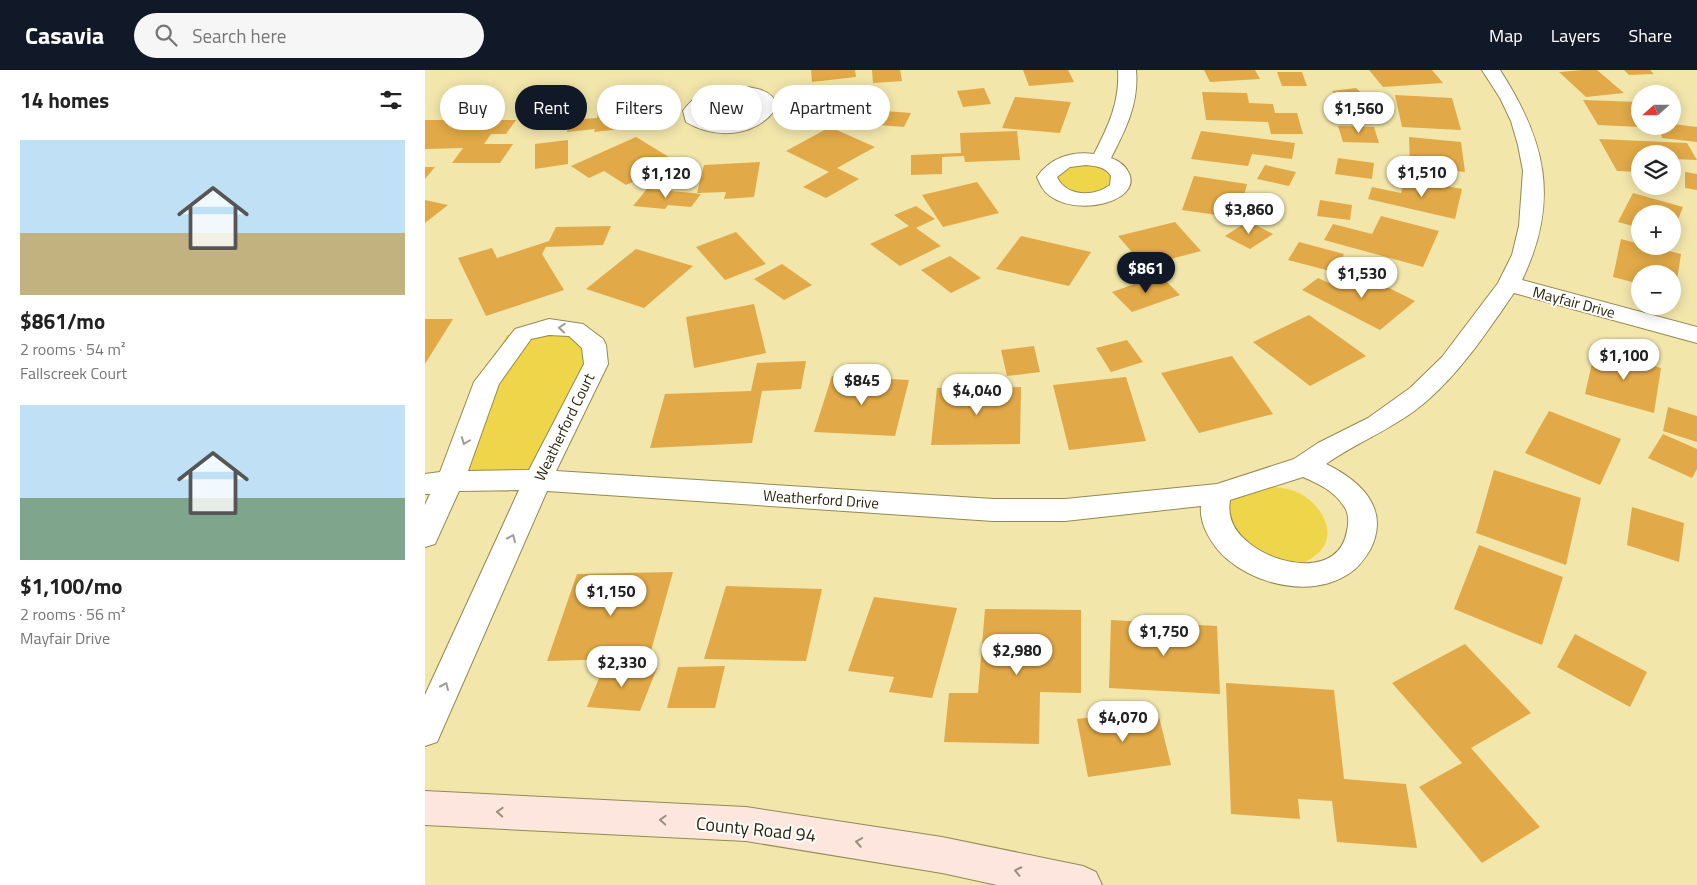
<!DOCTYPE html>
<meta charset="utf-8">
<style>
:root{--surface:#fff;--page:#f6f6f6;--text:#222;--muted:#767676;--accent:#111827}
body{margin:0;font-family:"Titillium Web",sans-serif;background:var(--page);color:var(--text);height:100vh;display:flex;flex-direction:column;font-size:19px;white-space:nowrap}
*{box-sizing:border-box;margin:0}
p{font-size:16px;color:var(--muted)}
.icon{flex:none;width:28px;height:28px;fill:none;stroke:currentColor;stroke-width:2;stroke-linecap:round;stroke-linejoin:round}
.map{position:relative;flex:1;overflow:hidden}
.panel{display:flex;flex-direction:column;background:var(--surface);width:425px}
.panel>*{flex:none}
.hud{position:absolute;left:15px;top:15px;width:475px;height:45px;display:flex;gap:10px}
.needle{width:32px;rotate:249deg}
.controls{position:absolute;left:1206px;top:15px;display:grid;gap:10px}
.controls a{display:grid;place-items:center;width:50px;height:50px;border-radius:50%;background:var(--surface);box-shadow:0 2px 12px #0003;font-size:25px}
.price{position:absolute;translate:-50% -42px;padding:0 11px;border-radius:18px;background:#fff;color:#222;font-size:16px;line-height:32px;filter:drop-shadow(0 1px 2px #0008)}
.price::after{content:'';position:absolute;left:50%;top:30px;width:15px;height:11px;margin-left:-8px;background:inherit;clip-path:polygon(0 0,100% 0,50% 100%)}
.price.active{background:var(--accent);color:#fff}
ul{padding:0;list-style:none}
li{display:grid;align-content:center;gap:10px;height:265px;padding:0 20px}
li span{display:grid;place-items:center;height:155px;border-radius:0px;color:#555}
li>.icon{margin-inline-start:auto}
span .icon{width:90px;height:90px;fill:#fffc;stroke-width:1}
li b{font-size:21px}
h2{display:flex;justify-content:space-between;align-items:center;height:60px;padding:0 20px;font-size:21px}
.pill{padding:0 18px;border-radius:22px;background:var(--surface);box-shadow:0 2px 12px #0003;font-size:18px;line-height:45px}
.pill.active{background:var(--accent);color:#fff}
header{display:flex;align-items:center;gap:30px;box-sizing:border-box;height:70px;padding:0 25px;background:var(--accent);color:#fff}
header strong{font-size:24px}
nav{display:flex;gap:28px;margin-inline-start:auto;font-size:18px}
.search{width:350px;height:45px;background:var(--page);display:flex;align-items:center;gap:12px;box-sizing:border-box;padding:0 18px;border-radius:28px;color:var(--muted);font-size:19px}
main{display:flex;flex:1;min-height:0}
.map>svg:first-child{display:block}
</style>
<header>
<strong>Casavia</strong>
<div class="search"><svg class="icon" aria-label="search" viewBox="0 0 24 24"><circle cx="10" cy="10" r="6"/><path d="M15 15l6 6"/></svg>Search here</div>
<nav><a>Map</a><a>Layers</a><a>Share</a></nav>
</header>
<main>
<section class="panel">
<h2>14 homes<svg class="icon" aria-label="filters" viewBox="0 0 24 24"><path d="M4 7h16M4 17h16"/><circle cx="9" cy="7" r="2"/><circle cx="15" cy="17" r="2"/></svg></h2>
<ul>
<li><span style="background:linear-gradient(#bfe0f5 60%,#c2b280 0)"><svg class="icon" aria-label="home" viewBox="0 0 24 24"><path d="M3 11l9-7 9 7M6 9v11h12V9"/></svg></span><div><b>$861/mo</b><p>2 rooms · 54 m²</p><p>Fallscreek Court</p></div></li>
<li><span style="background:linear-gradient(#bfe0f5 60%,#7fa58c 0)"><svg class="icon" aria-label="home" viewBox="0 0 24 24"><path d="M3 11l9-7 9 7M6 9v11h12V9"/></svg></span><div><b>$1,100/mo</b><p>2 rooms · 56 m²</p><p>Mayfair Drive</p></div></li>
</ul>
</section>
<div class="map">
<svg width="1272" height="815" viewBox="0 0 1272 815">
<rect width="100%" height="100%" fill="#f2e6ab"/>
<!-- green -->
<g fill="#efd549">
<path d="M307,25L345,31L315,56L281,48C277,33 296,28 307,25Z"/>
<polygon points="652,89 690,103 684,120 641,126 623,99"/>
<polygon points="143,263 166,289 103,404 16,403 82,265"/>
<path d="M840,416C851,417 863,418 874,423C896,434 915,465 892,484C886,489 878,494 871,495C863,495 820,479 809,476L801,437L810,427Z"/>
</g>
<!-- building -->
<g fill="#e1a947">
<polygon points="386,0 430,0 431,7 387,12"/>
<polygon points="447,0 475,0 477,11 448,13"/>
<polygon points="598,0 643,0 649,12 604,16"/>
<polygon points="779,0 830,0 835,9 785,12"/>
<polygon points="944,0 1007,0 1018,13 958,17"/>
<polygon points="1158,0 1172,0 1199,23 1161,27 1134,2"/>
<polygon points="1199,0 1225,0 1229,4 1204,5"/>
<polygon points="852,2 877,2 882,16 857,16"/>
<polygon points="452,17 454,44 399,49 399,20"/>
<polygon points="559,18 566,34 538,37 532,21"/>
<polygon points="931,18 945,31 920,35 907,21"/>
<polygon points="777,22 822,23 824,33 848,34 850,43 872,43 878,64 846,64 843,52 781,50"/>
<polygon points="970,25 1027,28 1036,60 977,57"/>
<polygon points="590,27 646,32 635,63 577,58"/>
<polygon points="226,30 223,56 169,62 170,59 142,62 144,50 172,48 174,36"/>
<polygon points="1158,30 1214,32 1215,57 1173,55"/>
<polygon points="461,41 486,43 479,57 454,55"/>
<polygon points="0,50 91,50 81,64 66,64 59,74 88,74 75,93 27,93 38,78 0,79"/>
<polygon points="1248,54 1272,57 1272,72 1237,68 1234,56 1248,56"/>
<polygon points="913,56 949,57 954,73 918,72"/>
<polygon points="405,57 450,77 412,98 434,109 401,128 378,117 404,102 361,81"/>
<polygon points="592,61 595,90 540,92 539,86 517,87 517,104 486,105 486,85 536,83 535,63"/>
<polygon points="776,61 870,73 867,89 827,84 823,96 766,89"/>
<polygon points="211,67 252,92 201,115 179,101 164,108 146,96"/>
<polygon points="984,67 1036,72 1040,102 985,96"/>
<polygon points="1174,69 1262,73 1272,90 1248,89 1248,84 1215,84 1215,102 1192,101"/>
<polygon points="143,70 143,94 110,99 110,74"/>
<polygon points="913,88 949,93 947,109 910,104"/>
<polygon points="335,92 329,127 299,129 301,122 272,123 279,95"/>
<polygon points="840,95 871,102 864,116 832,109"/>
<polygon points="0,97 10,97 0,109"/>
<polygon points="1260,102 1272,104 1272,120 1260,118"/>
<polygon points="769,106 822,114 813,148 757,140"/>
<polygon points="980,108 1037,119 1030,149 943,129 947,117 976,123"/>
<polygon points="552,112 574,143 518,157 497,125"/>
<polygon points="222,119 268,123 276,124 266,137 243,135 240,139 208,136"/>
<polygon points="1208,123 1258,137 1248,162 1248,144 1215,144 1215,158 1193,152"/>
<polygon points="0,130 23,135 0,153"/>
<polygon points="895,130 927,135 925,150 892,146"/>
<polygon points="491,136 510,149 491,158 516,176 475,196 445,174 484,156 469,145"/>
<polygon points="956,146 1014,161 998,197 899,170 908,154 947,164"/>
<polygon points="823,151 848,164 825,179 800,166"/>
<polygon points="750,152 776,181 719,196 693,166"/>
<polygon points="186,156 178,175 121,177 117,184 139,220 61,246 33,188 67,178 72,188 124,171 131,157"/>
<polygon points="311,162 341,194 300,210 271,177"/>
<polygon points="596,166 666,182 644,216 571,199"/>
<polygon points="1196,169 1215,174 1215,176 1224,176 1256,184 1250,223 1248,222 1248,204 1215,204 1215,214 1188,207"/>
<polygon points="874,172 919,184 909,202 863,190"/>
<polygon points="211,179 268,196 219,238 161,219"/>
<polygon points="525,186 556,208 526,223 496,200"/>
<polygon points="357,194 387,215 359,230 329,209"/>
<polygon points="930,201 990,231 955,260 877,220 893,208 911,216"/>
<polygon points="735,205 755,225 707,242 687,222"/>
<polygon points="329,234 341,283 269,298 261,247"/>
<polygon points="884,245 941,286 885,316 828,272"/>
<polygon points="0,249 28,249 0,294"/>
<polygon points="702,270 718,292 686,302 671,278"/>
<polygon points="609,276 615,302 582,306 576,280"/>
<polygon points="1170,280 1236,298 1229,343 1160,324"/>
<polygon points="807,286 848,344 774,363 736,303"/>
<polygon points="381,291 376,319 337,321 327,373 225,378 240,324 326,321 332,293"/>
<polygon points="407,306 484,310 470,366 389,362"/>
<polygon points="701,307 721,371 644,380 628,315"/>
<polygon points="596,317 595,374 506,375 512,318"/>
<polygon points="1243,337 1272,346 1272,372 1238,361"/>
<polygon points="1124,341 1196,369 1175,415 1100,383"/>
<polygon points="1238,364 1272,379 1272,399 1267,408 1223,388"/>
<polygon points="1069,400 1156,428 1141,495 1051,463"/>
<polygon points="1207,437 1259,453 1254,492 1202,475"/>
<polygon points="1054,475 1138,507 1117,575 1029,539"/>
<polygon points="248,502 224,588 122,591 152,504"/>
<polygon points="301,516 397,519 381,591 279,589"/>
<polygon points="449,527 532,538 507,628 464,622 469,607 423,601"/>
<polygon points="560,539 656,540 656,623 615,622 614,674 519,672 524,623 553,623"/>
<polygon points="686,550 792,556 795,624 684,618"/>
<polygon points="1150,564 1222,602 1205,637 1132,597"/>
<polygon points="1040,574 1106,643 1046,678 1115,757 1057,793 994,717 1037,693 967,613"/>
<polygon points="180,594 232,598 215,641 162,637"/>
<polygon points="300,596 290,638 242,638 253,597"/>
<polygon points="801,613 909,620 919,709 981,714 992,778 912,772 907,731 873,729 875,749 806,744"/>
<polygon points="732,639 746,695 663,707 652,649"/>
</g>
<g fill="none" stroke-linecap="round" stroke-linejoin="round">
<defs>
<g id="street">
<path d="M693,0H711C714,33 701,59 686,88C703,94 715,113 696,126C678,138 644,140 625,126C618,121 615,114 612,107C625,88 646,81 669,84C683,57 695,32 693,0ZM661,95C671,96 681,97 686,106L685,115C669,127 641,127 632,107L645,97Z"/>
<path d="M1057,0H1075C1121,71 1135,131 1097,210L1272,257V273L1089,223C1063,260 1038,299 1004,329C973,357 934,371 901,394C936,411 966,439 945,480C940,488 934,497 925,503C888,528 834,516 802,489C788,477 774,455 776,436L640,451H568L122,421L12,672L0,676V625L94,420L34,421L10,474L0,477V435L5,424H0V404L15,402L49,312L90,259L124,249L158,254L178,269L181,275L183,294L131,401L568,429H640L792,414L869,389L893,373L943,348L985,318L1017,287L1073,213L1087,185L1094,156L1098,101L1093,75L1086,51L1075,28ZM124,265L144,266L157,278L159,294L104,400L43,401L74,314L106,269ZM878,407C892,413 909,421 918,435C924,442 924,452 922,461C914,508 851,496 824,473C810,462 802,449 805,430Z"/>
<path d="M309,16C325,17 349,18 352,37C332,67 291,70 261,52L258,41C270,23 288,19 309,16ZM309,26L324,28L333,32L334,37C320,54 295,56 277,45V40L291,30Z"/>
</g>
<polygon id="secondary" points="0,721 321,737 517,767 658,796 671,802 677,815 572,815 517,803 321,771 0,755"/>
</defs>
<!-- street casing -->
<use href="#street" stroke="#948951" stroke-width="2"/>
<!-- secondary casing -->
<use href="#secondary" stroke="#948951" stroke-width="2"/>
<!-- street -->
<use href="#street" fill="#fff" fill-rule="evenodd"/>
<!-- secondary -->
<use href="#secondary" fill="#fce6de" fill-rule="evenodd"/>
</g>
<!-- one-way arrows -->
<defs><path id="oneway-chevron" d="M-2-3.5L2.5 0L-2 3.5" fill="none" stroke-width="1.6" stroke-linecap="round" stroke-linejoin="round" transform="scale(1.25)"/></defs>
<g stroke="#9f9d92">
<use href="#oneway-chevron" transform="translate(137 258) rotate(-176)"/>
<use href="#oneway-chevron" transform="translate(40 371) rotate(111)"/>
<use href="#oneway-chevron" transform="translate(87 468) rotate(-66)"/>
<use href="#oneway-chevron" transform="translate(20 616) rotate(-66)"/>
</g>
<g stroke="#9d8f80">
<use href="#oneway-chevron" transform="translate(75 742) rotate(-177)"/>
<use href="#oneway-chevron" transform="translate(238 750) rotate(-177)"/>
<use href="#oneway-chevron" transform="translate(434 772) rotate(-171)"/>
<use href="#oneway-chevron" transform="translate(593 801) rotate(-168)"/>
</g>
<g text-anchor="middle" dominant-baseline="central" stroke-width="4" stroke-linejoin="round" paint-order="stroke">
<!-- street labels -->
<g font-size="15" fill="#29250d" stroke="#fff">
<text transform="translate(1149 232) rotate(15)">Mayfair Drive</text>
<text transform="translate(139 357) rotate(-64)">Weatherford Court</text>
<text transform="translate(396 429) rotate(4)">Weatherford Drive</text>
</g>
<!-- near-street labels -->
<g font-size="18" fill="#29250d" stroke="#fff">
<text transform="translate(331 759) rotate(6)">County Road 94</text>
</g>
</g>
</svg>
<div class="controls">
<a><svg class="needle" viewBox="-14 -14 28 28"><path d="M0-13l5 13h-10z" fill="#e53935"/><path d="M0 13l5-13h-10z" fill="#767676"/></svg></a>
<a><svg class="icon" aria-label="layers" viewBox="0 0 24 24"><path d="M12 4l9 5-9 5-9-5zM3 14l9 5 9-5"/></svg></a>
<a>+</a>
<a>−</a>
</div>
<b class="price" style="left:934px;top:64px">$1,560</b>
<b class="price" style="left:997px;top:128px">$1,510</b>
<b class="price" style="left:241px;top:129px">$1,120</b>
<b class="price" style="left:824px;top:165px">$3,860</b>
<b class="price active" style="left:721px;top:224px">$861</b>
<b class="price" style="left:937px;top:229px">$1,530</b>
<b class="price" style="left:1199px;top:311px">$1,100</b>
<b class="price" style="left:437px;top:336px">$845</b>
<b class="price" style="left:552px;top:346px">$4,040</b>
<b class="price" style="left:186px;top:547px">$1,150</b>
<b class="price" style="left:739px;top:587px">$1,750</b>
<b class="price" style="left:592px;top:606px">$2,980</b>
<b class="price" style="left:197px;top:618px">$2,330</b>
<b class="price" style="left:698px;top:673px">$4,070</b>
<div class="hud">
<a class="pill">Buy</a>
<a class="pill active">Rent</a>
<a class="pill">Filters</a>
<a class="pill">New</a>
<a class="pill">Apartment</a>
</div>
</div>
</main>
